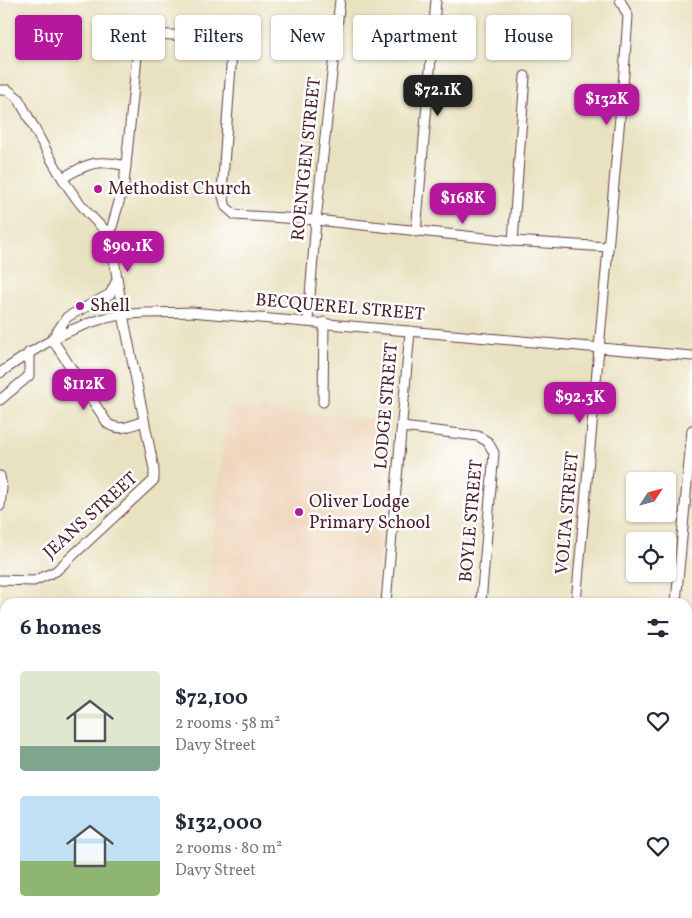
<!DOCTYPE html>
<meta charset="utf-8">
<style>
:root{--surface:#fff;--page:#f6f6f7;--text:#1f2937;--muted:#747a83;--accent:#b5179e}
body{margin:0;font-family:Vollkorn,serif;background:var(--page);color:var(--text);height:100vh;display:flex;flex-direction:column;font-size:19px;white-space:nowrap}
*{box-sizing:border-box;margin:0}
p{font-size:16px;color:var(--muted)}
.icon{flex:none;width:28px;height:28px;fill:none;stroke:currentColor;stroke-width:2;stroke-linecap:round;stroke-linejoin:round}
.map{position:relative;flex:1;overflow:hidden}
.sheet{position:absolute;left:0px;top:598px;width:692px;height:321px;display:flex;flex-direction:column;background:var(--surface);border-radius:15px 15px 0 0;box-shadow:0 1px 4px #0004}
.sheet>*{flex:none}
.top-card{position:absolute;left:15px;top:15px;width:662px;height:45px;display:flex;gap:10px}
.needle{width:32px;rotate:54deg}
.fabs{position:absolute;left:626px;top:472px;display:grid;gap:10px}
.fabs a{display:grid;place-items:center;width:50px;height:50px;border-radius:5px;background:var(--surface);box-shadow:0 1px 4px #0004;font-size:25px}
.price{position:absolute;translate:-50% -42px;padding:0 11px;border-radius:10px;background:var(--accent);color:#fff;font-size:16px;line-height:32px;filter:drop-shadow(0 1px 2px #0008)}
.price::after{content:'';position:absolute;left:50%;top:30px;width:15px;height:11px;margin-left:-8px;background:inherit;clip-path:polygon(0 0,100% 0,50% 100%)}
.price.current{background:#222;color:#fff}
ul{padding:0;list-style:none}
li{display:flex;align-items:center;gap:15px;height:125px;padding:0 20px}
li span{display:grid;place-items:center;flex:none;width:140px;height:100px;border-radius:5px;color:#555}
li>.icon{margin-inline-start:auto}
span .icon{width:60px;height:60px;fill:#fffc;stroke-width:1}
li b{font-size:21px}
h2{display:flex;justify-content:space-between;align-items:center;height:60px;padding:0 20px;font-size:21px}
.chip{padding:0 18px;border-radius:5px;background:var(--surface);box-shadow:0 1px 4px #0004;font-size:18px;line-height:45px}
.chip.current{background:var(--accent);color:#fff}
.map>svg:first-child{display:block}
</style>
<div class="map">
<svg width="692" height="918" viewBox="0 0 692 918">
<rect width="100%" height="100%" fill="#fff"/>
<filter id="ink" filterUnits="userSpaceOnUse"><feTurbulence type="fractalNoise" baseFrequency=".02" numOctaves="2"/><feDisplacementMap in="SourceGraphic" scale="10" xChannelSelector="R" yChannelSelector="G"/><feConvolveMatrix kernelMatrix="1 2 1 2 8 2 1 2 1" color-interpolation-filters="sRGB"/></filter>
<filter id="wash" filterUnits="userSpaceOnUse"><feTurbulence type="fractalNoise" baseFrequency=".0096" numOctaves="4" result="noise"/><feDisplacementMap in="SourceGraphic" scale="20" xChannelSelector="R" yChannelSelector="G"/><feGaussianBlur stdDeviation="1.12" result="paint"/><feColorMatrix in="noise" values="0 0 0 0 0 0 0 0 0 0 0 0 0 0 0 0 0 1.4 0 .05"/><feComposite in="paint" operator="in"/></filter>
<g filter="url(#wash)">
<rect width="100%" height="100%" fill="#e9e2c1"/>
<!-- built -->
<g fill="#efd6bc">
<polygon points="227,407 390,421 374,602 207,602"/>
<polygon points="688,835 692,835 692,918 677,918 678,914 688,914"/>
</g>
</g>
<g filter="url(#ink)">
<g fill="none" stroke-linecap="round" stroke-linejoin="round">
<defs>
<g id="minor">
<path d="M0,90H8L18,98C44,144 67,200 110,234"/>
<path d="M63,178C87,163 98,159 126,166"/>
<polyline points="416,232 436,0"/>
<polyline points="513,241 525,76"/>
<path d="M117,280L110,294L67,317L52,339L108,424C121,432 131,425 144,421"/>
<polyline points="308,321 316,220 340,0"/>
<path d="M0,373C37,347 76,322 121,315C144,312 168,313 191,312L692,356"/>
<polyline points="0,400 29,376 29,352"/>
<polyline points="323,402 324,322"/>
<polyline points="402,427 478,436 488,442 494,453 481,602"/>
<polyline points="0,476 2,488 0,506"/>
<polyline points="0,580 34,581 56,571 154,480 154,469 123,315 110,234 124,184 138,47 144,37 150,34 218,37 226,42 232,52 222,193 226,207 235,215 316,220 513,241 608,247"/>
<polyline points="386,602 410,331"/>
<polyline points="576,602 624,73 628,16 620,0"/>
<polyline points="676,602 692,430"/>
<polyline points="688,680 692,643"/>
<polyline points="0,814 5,819"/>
<polyline points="133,914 139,918"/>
<polyline points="71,918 74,914"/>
<polyline points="178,918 182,914"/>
<polyline points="319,918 324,914"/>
<polyline points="475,918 481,914"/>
<polyline points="647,918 647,914"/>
<polyline points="666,918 666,914"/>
</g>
</defs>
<!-- minor casing -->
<use href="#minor" stroke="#623c42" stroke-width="11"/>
<!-- minor -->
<use href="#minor" stroke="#fff" stroke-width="9"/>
</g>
</g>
<!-- markers -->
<g fill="#b5179e" stroke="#fff" stroke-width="2">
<circle cx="98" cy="189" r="5"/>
<circle cx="80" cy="306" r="5"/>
<circle cx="299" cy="512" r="5"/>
</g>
<g text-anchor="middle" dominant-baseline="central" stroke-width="5" stroke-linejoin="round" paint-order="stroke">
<!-- street labels -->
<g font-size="18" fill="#4a1f2b" stroke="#fff">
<text transform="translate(307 159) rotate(-84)">ROENTGEN STREET</text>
<text transform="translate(340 308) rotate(5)">BECQUEREL STREET</text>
<text transform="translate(387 406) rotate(-85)">LODGE STREET</text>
<text transform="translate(568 513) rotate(-85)">VOLTA STREET</text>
<text transform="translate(91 516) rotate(-42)">JEANS STREET</text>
<text transform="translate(472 521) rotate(-85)">BOYLE STREET</text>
</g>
<!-- poi labels -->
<g font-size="18" fill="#4a1f2b" stroke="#fff" text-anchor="start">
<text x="108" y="189">Methodist Church</text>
<text x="90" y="306">Shell</text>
<text x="309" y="502">Oliver Lodge<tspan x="309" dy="21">Primary School</tspan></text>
</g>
</g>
</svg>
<div class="fabs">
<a><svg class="needle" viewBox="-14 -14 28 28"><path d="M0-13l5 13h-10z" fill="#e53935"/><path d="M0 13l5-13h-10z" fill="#747a83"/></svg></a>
<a><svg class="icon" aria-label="locate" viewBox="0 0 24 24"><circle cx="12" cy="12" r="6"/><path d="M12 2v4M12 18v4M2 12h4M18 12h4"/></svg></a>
</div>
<b class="price current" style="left:438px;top:117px">$72.1K</b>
<b class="price" style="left:607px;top:126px">$132K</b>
<b class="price" style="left:463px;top:225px">$168K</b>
<b class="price" style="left:128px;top:273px">$90.1K</b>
<b class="price" style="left:84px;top:411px">$112K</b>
<b class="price" style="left:580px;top:424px">$92.3K</b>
<div class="top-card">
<a class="chip current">Buy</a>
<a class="chip">Rent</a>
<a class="chip">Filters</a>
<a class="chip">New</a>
<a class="chip">Apartment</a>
<a class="chip">House</a>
</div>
<section class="sheet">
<h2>6 homes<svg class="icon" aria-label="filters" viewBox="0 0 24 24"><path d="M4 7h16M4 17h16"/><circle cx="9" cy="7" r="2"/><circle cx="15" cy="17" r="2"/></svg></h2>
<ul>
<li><span style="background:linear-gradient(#dfe7d0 75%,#7fa58c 0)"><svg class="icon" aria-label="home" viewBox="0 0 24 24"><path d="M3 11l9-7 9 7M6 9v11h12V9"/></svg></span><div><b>$72,100</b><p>2 rooms · 58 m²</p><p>Davy Street</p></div><svg class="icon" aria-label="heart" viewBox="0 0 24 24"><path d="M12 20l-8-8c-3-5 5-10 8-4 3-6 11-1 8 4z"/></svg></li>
<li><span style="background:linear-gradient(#bfe0f5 65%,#8fb573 0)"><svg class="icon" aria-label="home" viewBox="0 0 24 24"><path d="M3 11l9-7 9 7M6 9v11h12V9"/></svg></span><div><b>$132,000</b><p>2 rooms · 80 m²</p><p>Davy Street</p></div><svg class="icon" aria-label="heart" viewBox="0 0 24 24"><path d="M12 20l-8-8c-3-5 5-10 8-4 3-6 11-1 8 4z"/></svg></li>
</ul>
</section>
</div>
